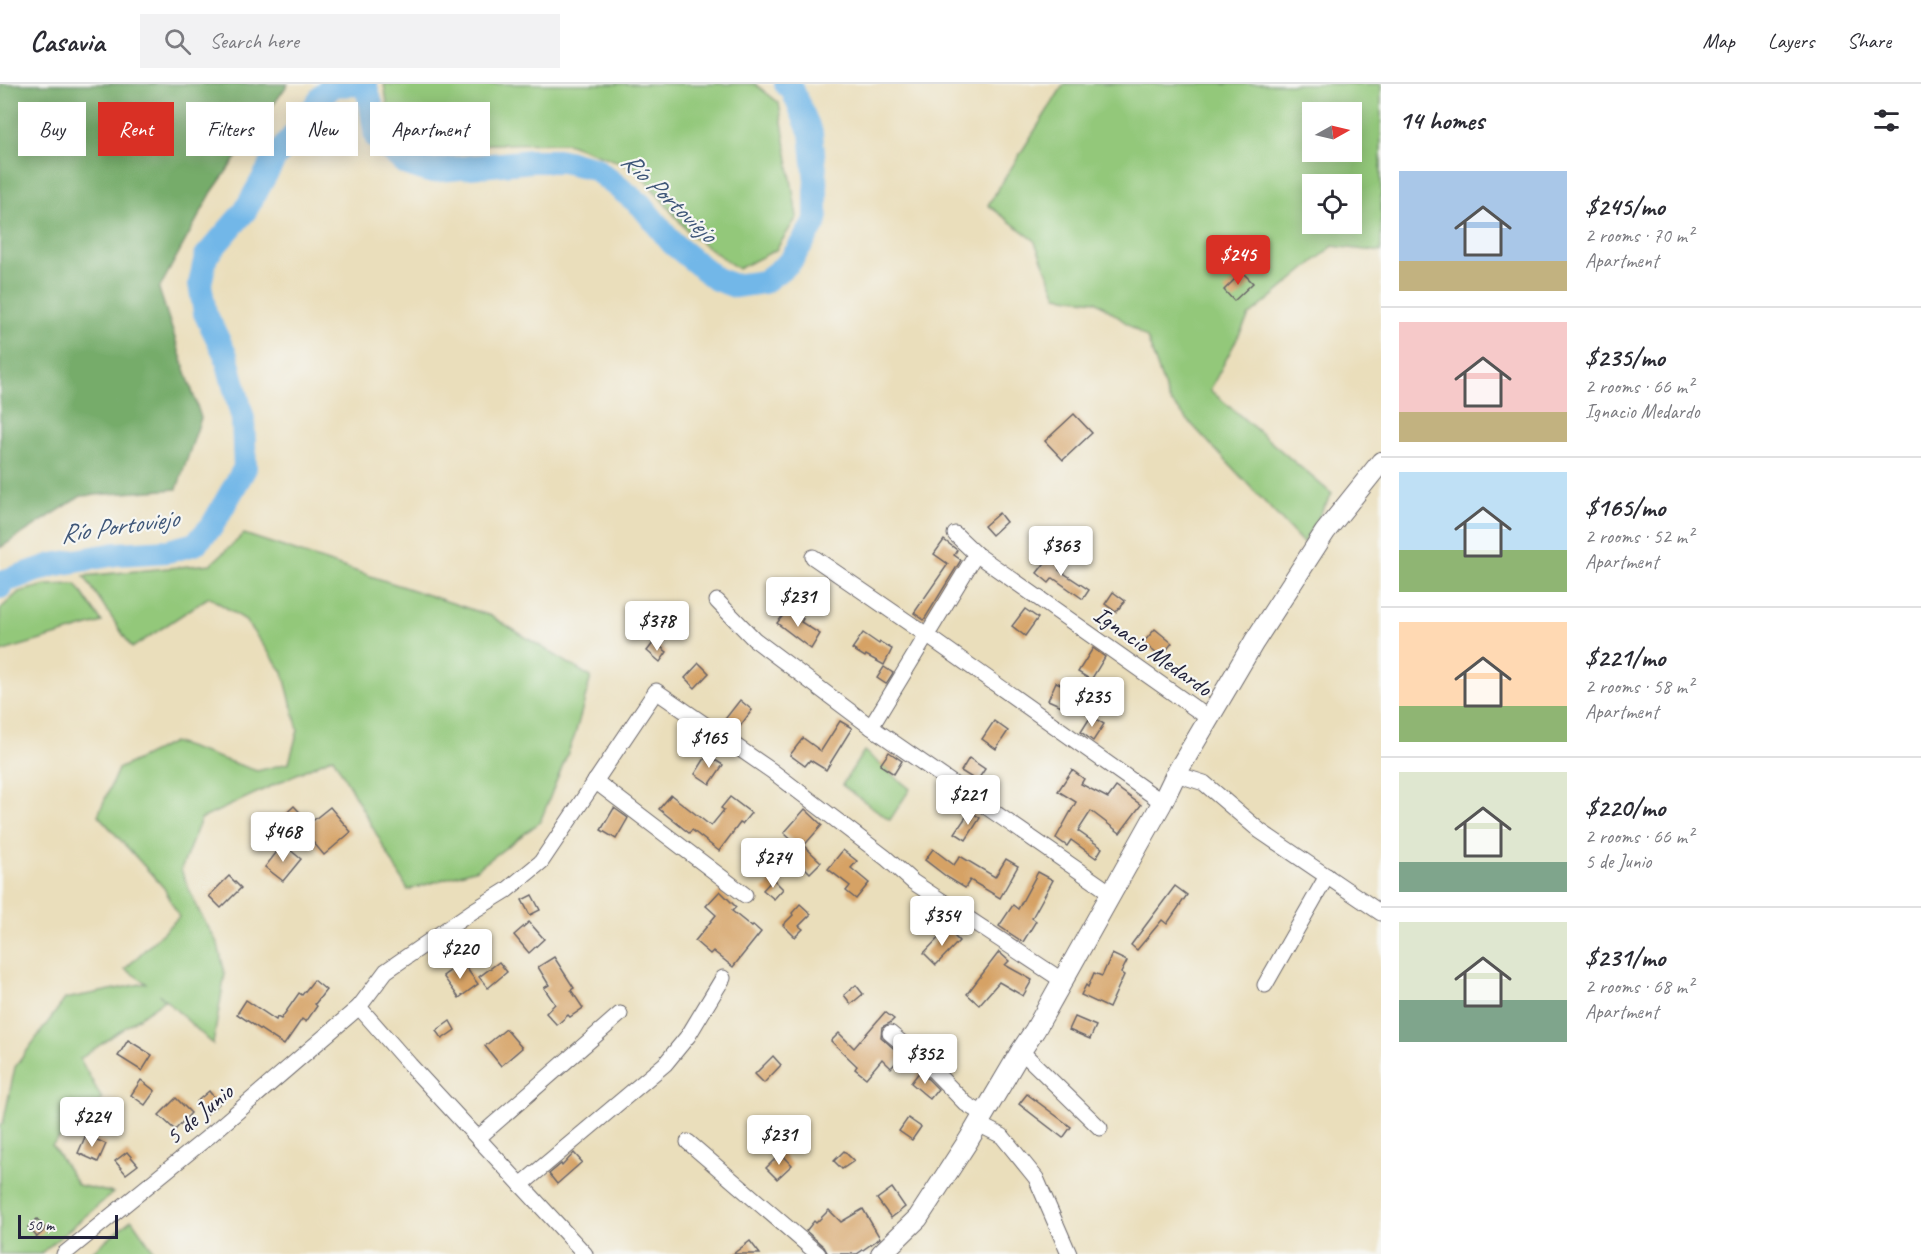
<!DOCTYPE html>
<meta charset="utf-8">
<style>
:root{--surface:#fff;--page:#f2f2f3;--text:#2b2b33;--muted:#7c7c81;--line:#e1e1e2;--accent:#d93025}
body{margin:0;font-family:Caveat,sans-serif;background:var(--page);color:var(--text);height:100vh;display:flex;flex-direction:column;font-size:22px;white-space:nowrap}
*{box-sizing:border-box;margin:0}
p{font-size:20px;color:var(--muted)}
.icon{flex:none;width:33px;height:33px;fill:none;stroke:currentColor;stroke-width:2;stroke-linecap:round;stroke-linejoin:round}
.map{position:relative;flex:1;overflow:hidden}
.drawer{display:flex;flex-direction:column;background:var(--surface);width:540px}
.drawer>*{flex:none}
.top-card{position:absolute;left:18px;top:18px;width:570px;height:54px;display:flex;gap:12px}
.needle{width:39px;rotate:82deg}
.tools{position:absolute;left:1302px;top:18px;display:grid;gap:12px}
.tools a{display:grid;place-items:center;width:60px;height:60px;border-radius:0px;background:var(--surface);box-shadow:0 3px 15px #0003;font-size:30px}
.scale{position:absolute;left:18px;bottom:15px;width:100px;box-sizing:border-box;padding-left:6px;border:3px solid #22223b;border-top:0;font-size:16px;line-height:21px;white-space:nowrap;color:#22223b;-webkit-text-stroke:4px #f6f6f2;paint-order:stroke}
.price{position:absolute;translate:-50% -51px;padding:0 14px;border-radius:6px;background:#fff;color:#222;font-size:20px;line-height:39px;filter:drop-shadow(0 2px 3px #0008)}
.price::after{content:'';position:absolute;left:50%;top:36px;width:18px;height:14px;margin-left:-9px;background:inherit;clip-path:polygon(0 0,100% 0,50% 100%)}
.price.active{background:var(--accent);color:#fff}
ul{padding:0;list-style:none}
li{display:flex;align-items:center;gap:18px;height:150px;padding:0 18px}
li+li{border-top:2px solid var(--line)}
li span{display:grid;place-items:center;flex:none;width:168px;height:120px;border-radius:0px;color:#555}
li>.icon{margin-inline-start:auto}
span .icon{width:72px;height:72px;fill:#fffc;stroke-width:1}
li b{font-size:26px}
h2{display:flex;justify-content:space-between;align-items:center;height:72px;padding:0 18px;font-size:26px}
.pill{padding:0 21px;border-radius:0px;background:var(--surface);box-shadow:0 3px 15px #0003;font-size:21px;line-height:54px}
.pill.active{background:var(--accent);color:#fff}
header{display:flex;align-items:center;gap:36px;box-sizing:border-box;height:84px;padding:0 30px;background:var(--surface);border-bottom:2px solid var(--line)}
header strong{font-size:28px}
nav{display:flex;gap:33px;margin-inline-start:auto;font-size:21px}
.search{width:420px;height:54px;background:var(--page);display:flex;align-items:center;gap:15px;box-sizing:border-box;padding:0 21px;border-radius:0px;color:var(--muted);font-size:22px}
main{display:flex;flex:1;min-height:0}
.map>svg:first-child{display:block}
</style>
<header>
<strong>Casavia</strong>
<div class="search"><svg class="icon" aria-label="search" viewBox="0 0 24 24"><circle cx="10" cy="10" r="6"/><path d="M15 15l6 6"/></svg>Search here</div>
<nav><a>Map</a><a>Layers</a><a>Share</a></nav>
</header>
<main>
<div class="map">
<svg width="1381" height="1170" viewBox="0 0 1381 1170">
<rect width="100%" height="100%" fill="#f6f6f2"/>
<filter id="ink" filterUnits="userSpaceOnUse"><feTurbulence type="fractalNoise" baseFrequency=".0167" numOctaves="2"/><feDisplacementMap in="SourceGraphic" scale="12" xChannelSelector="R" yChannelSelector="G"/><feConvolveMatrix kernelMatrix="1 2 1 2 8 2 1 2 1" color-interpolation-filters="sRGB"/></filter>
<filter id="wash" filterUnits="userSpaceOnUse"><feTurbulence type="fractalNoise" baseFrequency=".008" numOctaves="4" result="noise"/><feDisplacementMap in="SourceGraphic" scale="24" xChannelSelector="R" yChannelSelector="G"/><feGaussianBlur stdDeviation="1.35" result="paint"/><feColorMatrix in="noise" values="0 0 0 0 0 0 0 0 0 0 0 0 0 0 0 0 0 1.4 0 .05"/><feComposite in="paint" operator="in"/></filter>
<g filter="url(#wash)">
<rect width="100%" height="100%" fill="#eadebb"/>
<!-- green -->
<g fill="#93c87a" stroke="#5a755a" stroke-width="1.5" fill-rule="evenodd">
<polygon points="384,0 755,0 779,19 797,133 776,166 738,185 691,151 635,84 567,59 488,60 421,71 389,30"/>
<path d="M1064,0H1381V168L1333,162L1249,232L1210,306L1332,410L1303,459L1169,316L1147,254L1096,217L1057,212L1034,156L988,121ZM1312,28H1352V68H1312ZM1312,100H1352V140H1312Z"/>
<polygon points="244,450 491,532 591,593 575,651 540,738 477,785 408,806 333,673 201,735 181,786 197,824 218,860 225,890 213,960 159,910 164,916 80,975 102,1015 52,1061 78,1101 113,1109 40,1170 0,1170 0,1040 3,1040 15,983 65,915 146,899 125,885 179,833 164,804 98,731 118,685 173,658 257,687 289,679 298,646 283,588 244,535 209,513 132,564 84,492 211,480"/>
<polygon points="76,500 102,538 0,568 0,525 19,508 46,501"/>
<polygon points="864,667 910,705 890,736 842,701"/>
<polygon points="132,1136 156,1170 89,1170 131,1136"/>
</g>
<!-- forest -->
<polygon fill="#76ac6a" stroke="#4c6752" stroke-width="1.5" points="0,0 288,0 212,108 159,205 201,334 177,405 81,412 0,464"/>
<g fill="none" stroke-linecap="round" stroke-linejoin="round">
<!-- river -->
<polyline stroke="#72b7e8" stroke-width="24" points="0,503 5,497 52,481 116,470 168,467 195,460 212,442 245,384 243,335 226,272 205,229 200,200 206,172 245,127 275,74 304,39 321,13 334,1 365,0 371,20 376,53 405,79 429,87 532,77 562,77 594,84 641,121 672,159 716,195 735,202 764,198 790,178 816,137 816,98 811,49 792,5 786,0"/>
</g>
<g id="blocks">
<!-- building -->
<g fill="#d6a265">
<polygon points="1242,188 1253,199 1234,217 1224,206"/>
<polygon points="1074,330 1092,349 1063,376 1045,357"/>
<polygon points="999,429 1006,438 992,451 984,442"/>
<polygon points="944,456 957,466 954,471 961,476 924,536 914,529 948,480 934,470"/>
<polygon points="1051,471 1063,481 1059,486 1089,506 1083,515 1053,494 1049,499 1037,489"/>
<polygon points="803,499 812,505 804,516 795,510"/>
<polygon points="1113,508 1125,517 1116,528 1105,520"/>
<polygon points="789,524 803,535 801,538 820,550 811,565 777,539"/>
<polygon points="1025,525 1038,534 1025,552 1012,542"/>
<polygon points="1155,545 1172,559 1161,573 1143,559"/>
<polygon points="863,549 879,560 880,558 892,565 884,581 866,571 865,573 852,565"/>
<polygon points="654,558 667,568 660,578 647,567"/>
<polygon points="1093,564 1105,573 1091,596 1078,588"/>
<polygon points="699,579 709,589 695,604 685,594"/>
<polygon points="884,583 893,589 886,600 877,594"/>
<polygon points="1056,598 1081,609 1073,627 1048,616"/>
<polygon points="740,616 752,626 735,649 722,639"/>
<polygon points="1091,632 1104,640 1093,657 1081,648"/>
<polygon points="840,637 852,644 826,686 810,676 805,682 790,671 803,654 821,667"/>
<polygon points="994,637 1008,647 996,665 982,655"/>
<polygon points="889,668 902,677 894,690 880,681"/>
<polygon points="707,671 723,681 710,700 695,690"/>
<polygon points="969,674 985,685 977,697 961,687"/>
<polygon points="1072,686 1084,695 1081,700 1108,714 1116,703 1141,721 1120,749 1091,727 1078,747 1102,764 1096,774 1071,756 1067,762 1056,754 1076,718 1058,707"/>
<polygon points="671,711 711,742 724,726 721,724 730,713 751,729 742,740 740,739 719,767 692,746 689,749 659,725"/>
<polygon points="294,722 310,739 330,723 351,748 324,771 297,739 290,746 280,735"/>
<polygon points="614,724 628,734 616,755 601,746"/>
<polygon points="805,725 822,741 801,765 784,749"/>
<polygon points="970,727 980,734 966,756 955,749"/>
<polygon points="283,760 301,775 283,797 265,783"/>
<polygon points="804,762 821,778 810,789 794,773"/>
<polygon points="933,765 954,781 960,772 995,793 1006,775 1018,782 1000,814 970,796 965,804 947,793 925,776"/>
<polygon points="843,766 857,777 851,784 869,799 856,815 846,807 850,802 828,785"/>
<polygon points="1038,788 1053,796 1032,834 1036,837 1023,858 999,842 1013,821 1018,825"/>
<polygon points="229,792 241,804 221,824 209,812"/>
<polygon points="773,795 783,805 774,815 763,806"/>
<polygon points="1175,802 1187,811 1167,840 1162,836 1137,866 1131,861"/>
<polygon points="720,807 736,823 732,827 752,843 753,841 761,848 733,883 713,867 710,870 695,857 716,831 706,822"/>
<polygon points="532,811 540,826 530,831 522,816"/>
<polygon points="800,820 811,830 799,842 803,845 795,853 783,841 793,831 792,829"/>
<polygon points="529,838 544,855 529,869 514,851"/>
<polygon points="947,845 959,857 936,881 924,869"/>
<polygon points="464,849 474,860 458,876 447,866"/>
<polygon points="999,868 1009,877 1005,881 1032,896 1023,912 999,898 979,921 967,910"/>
<polygon points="1112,870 1127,877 1121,889 1124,891 1109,924 1081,911 1086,901 1088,903 1094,889 1102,892"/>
<polygon points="554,873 574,904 571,906 583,924 570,933 568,931 557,941 546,929 555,920 544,904 549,901 538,883"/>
<polygon points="462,878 478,900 459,914 443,892"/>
<polygon points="499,878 507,888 488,904 479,893"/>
<polygon points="314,896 326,906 315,920 317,922 306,938 302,935 284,961 237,930 246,916 276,936 277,933 281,935 299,909 302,911"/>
<polygon points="856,901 863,910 851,920 844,911"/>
<polygon points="885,928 894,935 890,939 882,943 881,953 902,972 891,984 882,975 866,994 855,985 857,982 831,957 839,949 854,964"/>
<polygon points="1075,933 1096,942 1090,955 1069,946"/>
<polygon points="450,937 455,946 442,955 436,947"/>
<polygon points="506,945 522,964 501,982 485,962"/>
<polygon points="128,956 152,971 142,987 118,972"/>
<polygon points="773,972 781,981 764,999 755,990"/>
<polygon points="920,987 938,1005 930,1015 911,999"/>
<polygon points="141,996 155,1007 145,1021 131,1011"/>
<polygon points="209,1007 219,1020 206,1031 196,1018"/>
<polygon points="1027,1010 1071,1043 1063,1054 1019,1020"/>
<polygon points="176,1014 191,1029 175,1046 159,1031"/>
<polygon points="908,1034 921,1043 912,1056 899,1047"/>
<polygon points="86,1051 106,1060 98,1078 78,1069"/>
<polygon points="844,1067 854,1077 842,1085 834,1077"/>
<polygon points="127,1068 138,1081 126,1090 115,1077"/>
<polygon points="574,1069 582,1078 557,1100 549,1090 561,1080 562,1082"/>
<polygon points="781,1069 792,1081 777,1095 766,1084"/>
<polygon points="892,1104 905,1123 891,1134 877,1115"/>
<polygon points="863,1125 880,1154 857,1170 828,1170 824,1163 806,1147 814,1137 816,1139 829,1126 841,1138"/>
<polygon points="37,1135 46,1145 37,1153 28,1143"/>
<polygon points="750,1157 760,1170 733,1170"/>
</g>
</g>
</g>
<g filter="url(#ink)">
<use href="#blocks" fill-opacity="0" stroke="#686468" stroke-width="1.5"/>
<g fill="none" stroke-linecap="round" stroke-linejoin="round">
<defs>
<g id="minor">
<polyline points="955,450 976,470 1210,635"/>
<polyline points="813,473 928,552 1162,718"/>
<polyline points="717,517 754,555 871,643 1111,809"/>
<polyline points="871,643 976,470"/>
<polyline points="1176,690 1204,699 1260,747 1381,829"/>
<polyline points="595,697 745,811"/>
<polyline points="1265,901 1327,792"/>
<polyline points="890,949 928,981 966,1020 983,1030"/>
<polyline points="1021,967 1100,1044"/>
<polyline points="978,1040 1002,1052 1036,1094 1069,1170"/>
<polyline points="478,1054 620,930"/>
<polyline points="688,1058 818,1170"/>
<polyline points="521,1101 665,980 688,952 723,894"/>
<polyline points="64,1170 208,1053 359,923"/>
<polyline points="585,1170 410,981 359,923 386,887 473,827 507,806 541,778 656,607 772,687 886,774 913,798 1063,897"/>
</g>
<polyline id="tertiary" points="881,1170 918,1134 968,1057 1021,967 1035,946 1162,719 1176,690 1254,558 1325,448 1381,378"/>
</defs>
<!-- minor casing -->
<use href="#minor" stroke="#686468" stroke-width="17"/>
<!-- tertiary casing -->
<use href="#tertiary" stroke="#686468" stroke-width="22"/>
<!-- minor -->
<use href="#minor" stroke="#fff" stroke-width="15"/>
<!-- tertiary -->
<use href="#tertiary" stroke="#fff" stroke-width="20"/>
</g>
</g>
<g text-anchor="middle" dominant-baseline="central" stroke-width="4.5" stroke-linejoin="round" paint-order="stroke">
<!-- street labels -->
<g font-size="24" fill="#22223b" stroke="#f6f6f2">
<text transform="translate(1153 567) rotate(35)">Ignacio Medardo</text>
<text transform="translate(199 1030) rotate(-40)">5 de Junio</text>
</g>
<!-- water labels -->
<g font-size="26" font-style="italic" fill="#3e5678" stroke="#f6f6f2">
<text transform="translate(669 113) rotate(43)">Río Portoviejo</text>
<text transform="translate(119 442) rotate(-8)">Río Portoviejo</text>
</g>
</g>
</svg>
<div class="tools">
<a><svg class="needle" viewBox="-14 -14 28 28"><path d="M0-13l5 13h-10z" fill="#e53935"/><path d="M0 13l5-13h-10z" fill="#7c7c81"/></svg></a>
<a><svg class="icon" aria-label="locate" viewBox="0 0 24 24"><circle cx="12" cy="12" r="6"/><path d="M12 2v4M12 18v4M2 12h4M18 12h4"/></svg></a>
</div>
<div class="scale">50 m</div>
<b class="price active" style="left:1238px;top:202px">$245</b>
<b class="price" style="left:1061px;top:493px">$363</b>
<b class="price" style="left:798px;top:544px">$231</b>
<b class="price" style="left:657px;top:568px">$378</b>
<b class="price" style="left:1092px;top:644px">$235</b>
<b class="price" style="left:709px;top:685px">$165</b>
<b class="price" style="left:968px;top:742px">$221</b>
<b class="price" style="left:283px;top:779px">$468</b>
<b class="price" style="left:773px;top:805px">$274</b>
<b class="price" style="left:942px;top:863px">$354</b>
<b class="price" style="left:460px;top:896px">$220</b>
<b class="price" style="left:925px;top:1001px">$352</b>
<b class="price" style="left:92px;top:1064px">$224</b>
<b class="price" style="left:779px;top:1082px">$231</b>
<div class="top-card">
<a class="pill">Buy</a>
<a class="pill active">Rent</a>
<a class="pill">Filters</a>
<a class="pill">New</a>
<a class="pill">Apartment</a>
</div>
</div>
<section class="drawer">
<h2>14 homes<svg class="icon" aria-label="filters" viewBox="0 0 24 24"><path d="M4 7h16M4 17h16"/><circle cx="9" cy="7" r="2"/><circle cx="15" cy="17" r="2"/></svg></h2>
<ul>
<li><span style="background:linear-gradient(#a9c7e8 75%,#c2b280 0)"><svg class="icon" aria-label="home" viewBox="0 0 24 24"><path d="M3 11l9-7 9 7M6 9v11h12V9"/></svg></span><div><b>$245/mo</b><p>2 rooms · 70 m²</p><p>Apartment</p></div></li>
<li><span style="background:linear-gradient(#f6c9c9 75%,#c2b280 0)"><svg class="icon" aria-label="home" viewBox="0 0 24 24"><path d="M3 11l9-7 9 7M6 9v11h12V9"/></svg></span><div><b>$235/mo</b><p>2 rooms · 66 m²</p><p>Ignacio Medardo</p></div></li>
<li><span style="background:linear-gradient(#bfe0f5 65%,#8fb573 0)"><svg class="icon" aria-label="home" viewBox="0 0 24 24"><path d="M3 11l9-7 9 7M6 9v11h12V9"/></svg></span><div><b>$165/mo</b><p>2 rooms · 52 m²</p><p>Apartment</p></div></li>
<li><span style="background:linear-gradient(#ffd9b3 70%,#8fb573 0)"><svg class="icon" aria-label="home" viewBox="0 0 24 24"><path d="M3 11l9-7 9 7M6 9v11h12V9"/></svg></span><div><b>$221/mo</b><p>2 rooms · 58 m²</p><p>Apartment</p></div></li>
<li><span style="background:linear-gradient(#dfe7d0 75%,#7fa58c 0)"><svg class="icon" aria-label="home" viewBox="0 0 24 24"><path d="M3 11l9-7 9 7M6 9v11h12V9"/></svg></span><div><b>$220/mo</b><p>2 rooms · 66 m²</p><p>5 de Junio</p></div></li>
<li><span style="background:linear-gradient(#dfe7d0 65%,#7fa58c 0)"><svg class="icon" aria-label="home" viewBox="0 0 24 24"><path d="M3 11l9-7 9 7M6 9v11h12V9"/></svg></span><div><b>$231/mo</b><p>2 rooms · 68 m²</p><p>Apartment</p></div></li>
</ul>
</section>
</main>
